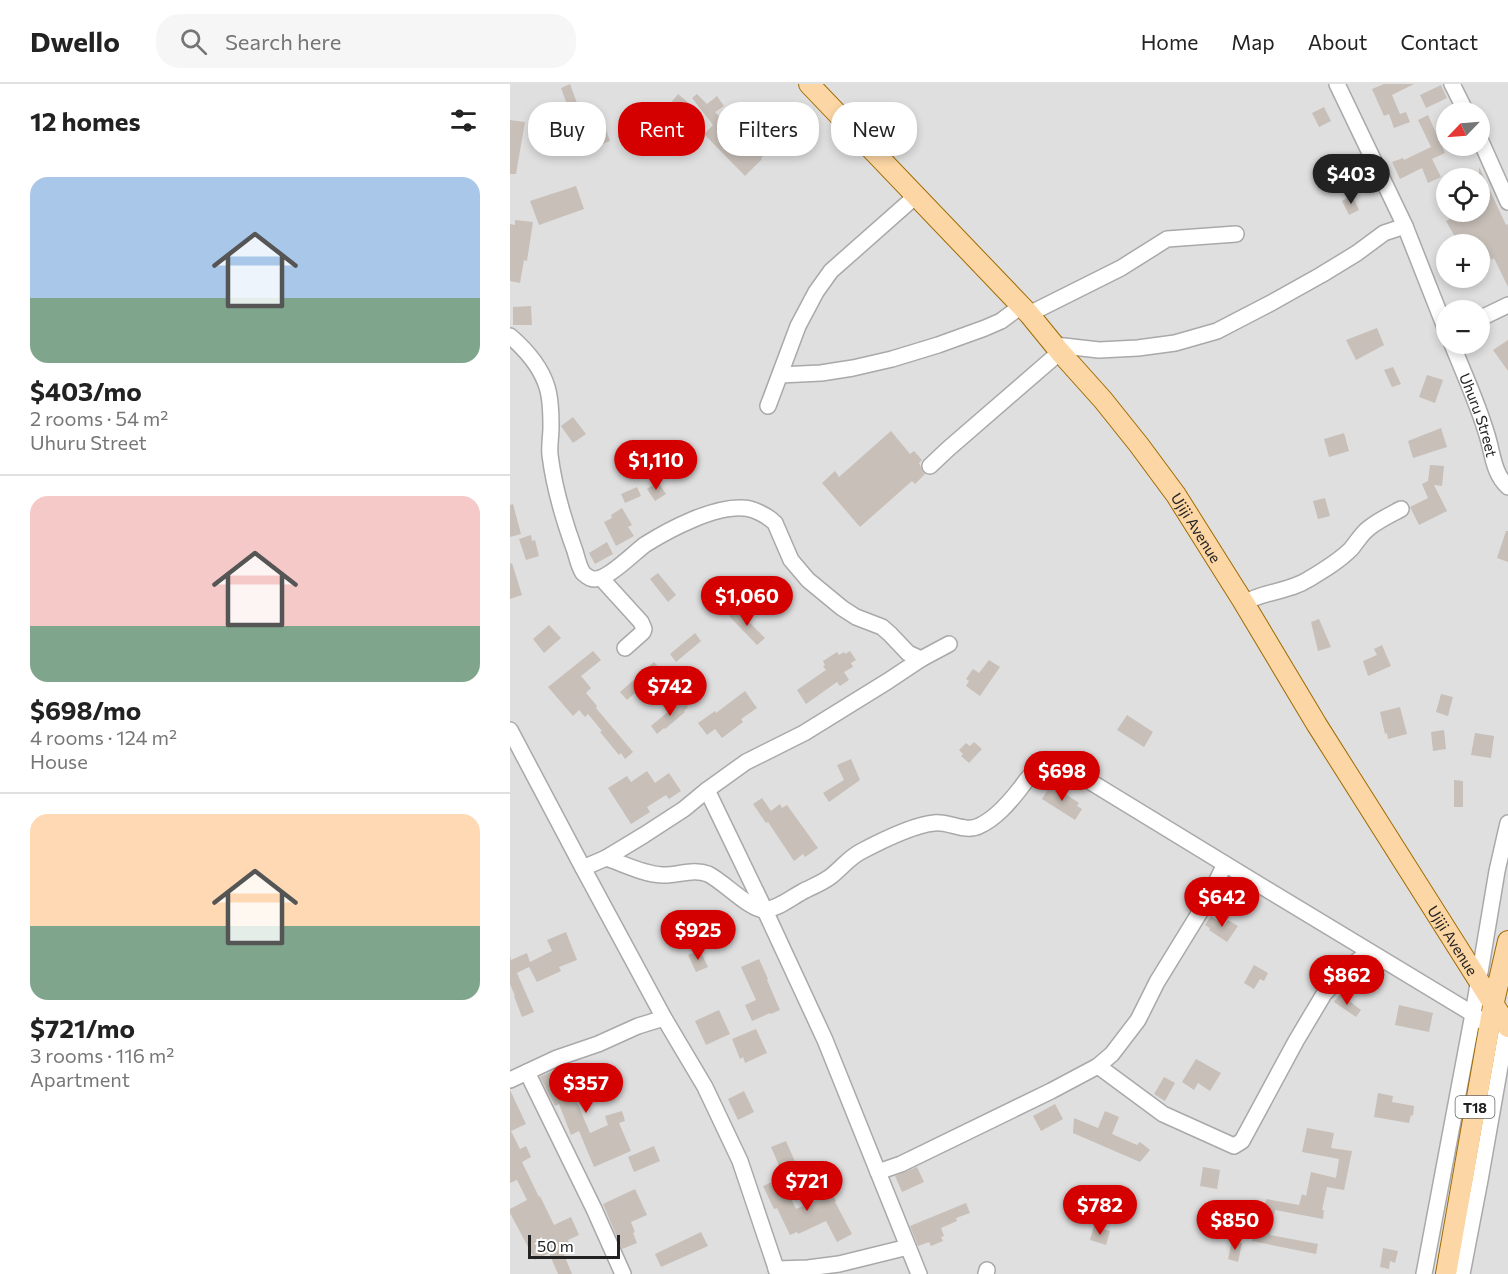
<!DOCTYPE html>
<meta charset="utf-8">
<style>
:root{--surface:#fff;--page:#f6f6f6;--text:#222;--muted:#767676;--line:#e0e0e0;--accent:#d40000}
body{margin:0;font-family:Commissioner,sans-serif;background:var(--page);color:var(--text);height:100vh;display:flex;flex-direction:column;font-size:22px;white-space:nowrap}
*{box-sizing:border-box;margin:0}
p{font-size:20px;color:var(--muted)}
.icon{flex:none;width:33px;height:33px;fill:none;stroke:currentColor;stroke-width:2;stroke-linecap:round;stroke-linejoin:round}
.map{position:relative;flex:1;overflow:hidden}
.panel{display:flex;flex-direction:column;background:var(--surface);width:510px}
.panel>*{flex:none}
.top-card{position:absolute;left:18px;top:18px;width:570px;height:54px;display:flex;gap:12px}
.needle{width:39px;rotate:245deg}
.fabs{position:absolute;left:926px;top:18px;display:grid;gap:12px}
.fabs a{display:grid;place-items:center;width:54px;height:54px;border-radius:50%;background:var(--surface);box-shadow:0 3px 9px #0003;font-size:30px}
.scale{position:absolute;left:18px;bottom:15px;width:92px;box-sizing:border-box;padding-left:6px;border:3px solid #222;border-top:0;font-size:16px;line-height:21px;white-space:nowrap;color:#222;-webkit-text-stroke:4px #fff;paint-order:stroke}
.price{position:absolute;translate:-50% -51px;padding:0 14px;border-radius:21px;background:var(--accent);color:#fff;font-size:20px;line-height:39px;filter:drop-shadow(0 2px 3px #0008)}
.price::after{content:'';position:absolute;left:50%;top:36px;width:18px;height:14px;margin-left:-9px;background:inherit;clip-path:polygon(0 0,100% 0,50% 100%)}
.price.active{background:#222;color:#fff}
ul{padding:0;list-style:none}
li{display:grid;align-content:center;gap:12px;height:318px;padding:0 30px}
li+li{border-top:2px solid var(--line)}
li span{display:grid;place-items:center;height:186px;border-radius:18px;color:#555}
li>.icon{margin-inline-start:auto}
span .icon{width:108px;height:108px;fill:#fffc;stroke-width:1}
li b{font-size:26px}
h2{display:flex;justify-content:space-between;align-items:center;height:72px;padding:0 30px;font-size:26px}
.tag{padding:0 21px;border-radius:24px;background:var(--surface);box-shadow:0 3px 9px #0003;font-size:21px;line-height:54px}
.tag.active{background:var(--accent);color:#fff}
header{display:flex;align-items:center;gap:36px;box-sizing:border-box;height:84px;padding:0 30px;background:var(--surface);border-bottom:2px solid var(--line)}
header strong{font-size:28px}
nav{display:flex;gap:33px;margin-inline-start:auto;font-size:21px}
.search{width:420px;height:54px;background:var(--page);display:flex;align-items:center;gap:15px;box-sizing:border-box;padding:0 21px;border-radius:24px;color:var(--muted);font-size:22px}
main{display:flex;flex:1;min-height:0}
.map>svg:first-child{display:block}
</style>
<header>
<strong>Dwello</strong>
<div class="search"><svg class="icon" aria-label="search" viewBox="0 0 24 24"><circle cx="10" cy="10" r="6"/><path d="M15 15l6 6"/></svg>Search here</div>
<nav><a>Home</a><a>Map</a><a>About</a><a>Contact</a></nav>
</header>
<main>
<section class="panel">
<h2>12 homes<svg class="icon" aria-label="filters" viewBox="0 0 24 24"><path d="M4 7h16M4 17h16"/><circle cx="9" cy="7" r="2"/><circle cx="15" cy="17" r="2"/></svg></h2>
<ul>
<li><span style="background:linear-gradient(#a9c7e8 65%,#7fa58c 0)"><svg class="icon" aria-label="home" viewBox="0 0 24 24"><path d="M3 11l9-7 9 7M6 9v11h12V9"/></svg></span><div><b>$403/mo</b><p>2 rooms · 54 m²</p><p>Uhuru Street</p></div></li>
<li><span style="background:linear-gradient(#f6c9c9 70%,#7fa58c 0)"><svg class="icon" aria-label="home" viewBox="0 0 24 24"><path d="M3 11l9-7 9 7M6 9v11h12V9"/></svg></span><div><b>$698/mo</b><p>4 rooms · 124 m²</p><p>House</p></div></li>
<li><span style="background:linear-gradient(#ffd9b3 60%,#7fa58c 0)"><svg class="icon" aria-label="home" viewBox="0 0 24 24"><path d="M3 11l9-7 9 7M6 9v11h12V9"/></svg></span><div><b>$721/mo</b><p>3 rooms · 116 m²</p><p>Apartment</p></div></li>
</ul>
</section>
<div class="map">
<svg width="998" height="1190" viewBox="0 0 998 1190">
<rect width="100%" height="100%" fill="#f2efe9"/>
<!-- residential -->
<path fill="#e0dfdf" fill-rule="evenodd" d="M0,0H998V1190H0ZM936,28H969V62H936ZM936,94H969V128H936ZM936,160H969V194H936ZM936,226H969V260H936Z"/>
<!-- building -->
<g fill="#c7bfb8">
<polygon points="60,0 67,19 58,23 51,4"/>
<polygon points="874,0 904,0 882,11 890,30 896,28 900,38 884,44 879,30 874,32 862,5"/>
<polygon points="931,1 937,14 916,24 910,11"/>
<polygon points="168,10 186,25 177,36 159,21"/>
<polygon points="187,10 197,20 207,12 214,22 205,28 224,47 243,28 269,57 251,74 252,75 235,92 194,50 203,41 182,14"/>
<polygon points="814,23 821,37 809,43 802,29"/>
<polygon points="918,31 935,69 922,75 931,93 918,99 912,84 890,95 882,78 893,74 894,76 921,63 908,36"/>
<polygon points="0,36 15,38 6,90 0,90"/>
<polygon points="96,46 100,57 77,66 73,55"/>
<polygon points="969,83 996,141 998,140 998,203 984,174 982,176 979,171 969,176 969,160 949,160 936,137 953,128 969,128"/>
<polygon points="66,102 74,125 29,141 20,117"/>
<polygon points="842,111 849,126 839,131 832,117"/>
<polygon points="5,136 23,138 17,177 14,176 10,199 0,197 0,140 5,141"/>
<polygon points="21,222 22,241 3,241 3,223"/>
<polygon points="867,244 874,261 846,276 836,256"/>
<polygon points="998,256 998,287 983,266"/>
<polygon points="883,283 891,300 882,303 874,286"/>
<polygon points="917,291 933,296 925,319 909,313"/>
<polygon points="63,333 76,350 63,359 51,342"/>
<polygon points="931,344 937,363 903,374 898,357"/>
<polygon points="381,347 400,370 404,367 412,376 409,379 413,388 415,390 405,400 402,397 350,443 312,399 325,387 329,393"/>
<polygon points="834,349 839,367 819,373 814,355"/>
<polygon points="920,381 934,382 932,402 924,401 937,427 909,441 900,423 918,414 912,400 918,397"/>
<polygon points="148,398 156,410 145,417 137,405"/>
<polygon points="127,403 131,412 115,419 111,410"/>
<polygon points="815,414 820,432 808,435 803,417"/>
<polygon points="3,420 11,450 0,453 0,421"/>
<polygon points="112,424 122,441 118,443 124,452 106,462 94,438 102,434 101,431"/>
<polygon points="996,447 998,447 998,478 987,474"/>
<polygon points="21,451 22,457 25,456 29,472 16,476 9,455"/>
<polygon points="97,458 103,470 85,480 79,469"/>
<polygon points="2,479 12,511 0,515 0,480"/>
<polygon points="148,489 166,511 158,518 140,495"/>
<polygon points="226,525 255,554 247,561 219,532"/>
<polygon points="809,535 821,563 808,567 801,538"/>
<polygon points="39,541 51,554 34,569 23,555"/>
<polygon points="185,549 191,557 166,578 160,570"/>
<polygon points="872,561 881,582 858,592 853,577 867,571 864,565"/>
<polygon points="83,567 91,576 71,592 81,604 76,609 87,622 86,624 123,668 115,675 111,669 109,671 90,648 92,647 78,630 75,633 69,626 63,632 38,603"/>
<polygon points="340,567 346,576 341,579 343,583 334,588 339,596 330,602 327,598 296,620 287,606 316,586 313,582 315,581 313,577 327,568 329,571 334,568 335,570"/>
<polygon points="479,576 490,583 470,612 456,602 459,597 456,595 463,585 469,589"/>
<polygon points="144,578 151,586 117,616 110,608"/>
<polygon points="235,607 247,624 231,635 233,638 212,654 205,645 197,651 188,639 205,627 206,629"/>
<polygon points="931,610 943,613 938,632 926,628"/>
<polygon points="172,616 178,623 174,627 175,628 155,645 154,644 147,650 141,642"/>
<polygon points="890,623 897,650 878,655 877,649 875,650 870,628"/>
<polygon points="617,631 643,648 634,663 607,646"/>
<polygon points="934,646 936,665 923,667 921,648"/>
<polygon points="965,649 984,652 981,674 961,671"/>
<polygon points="464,658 472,665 459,679 451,672 453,670 449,666 456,659 460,662"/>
<polygon points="341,675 350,696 319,718 313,709 334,696 327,681"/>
<polygon points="137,687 145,699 159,689 171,707 159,715 156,711 137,723 140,728 121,740 98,704 117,692 121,698"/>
<polygon points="944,696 953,697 953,723 944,723"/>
<polygon points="541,700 569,719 567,722 572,725 565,736 532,715"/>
<polygon points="252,714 261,727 270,720 272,724 277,721 308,764 295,773 293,770 284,777 258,738 256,739 243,720"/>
<polygon points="701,832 714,841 718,836 728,842 717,858 699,846 700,844 695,841"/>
<polygon points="56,848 67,876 49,883 51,887 27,898 19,883 7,889 24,928 12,933 4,912 5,912 0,900 0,872 1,876 17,869 20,878 42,867 37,856"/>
<polygon points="190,866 198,883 186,888 178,871"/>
<polygon points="249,875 258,895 257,896 270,926 261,930 260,929 242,937 235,921 246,916 231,883"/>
<polygon points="744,881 758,889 754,897 750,895 744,905 734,899"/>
<polygon points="830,910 851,926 846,933 824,918"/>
<polygon points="889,921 923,929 919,948 885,941"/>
<polygon points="209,926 220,950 196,961 185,937"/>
<polygon points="246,945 257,969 235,979 233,973 230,975 222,955"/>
<polygon points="686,975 711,989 700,1007 688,999 684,1006 672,998"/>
<polygon points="74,980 86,1010 67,1018 80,1049 98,1041 95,1032 112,1027 115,1037 109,1039 121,1067 84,1083 69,1047 61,1051 49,1020 45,1022 30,993 47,985 49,990"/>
<polygon points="654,993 665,999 655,1017 644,1010"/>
<polygon points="0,1006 16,1040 1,1047 10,1065 16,1062 21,1073 12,1078 29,1113 30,1112 44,1141 61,1133 69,1151 58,1156 61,1164 53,1168 62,1190 48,1190 39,1169 25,1176 0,1129 0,1125 17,1116 7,1096 0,1099"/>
<polygon points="234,1007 244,1028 228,1036 218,1015"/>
<polygon points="868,1009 883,1012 882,1018 904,1022 903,1032 901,1031 899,1039 864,1033"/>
<polygon points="545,1020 553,1035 531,1047 523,1032"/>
<polygon points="595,1027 609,1033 602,1050 627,1061 630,1058 640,1066 630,1078 563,1049 564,1034 588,1044"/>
<polygon points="797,1044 824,1049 821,1064 842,1067 834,1106 817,1103 812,1126 814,1126 813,1135 765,1126 760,1151 808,1160 806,1170 742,1157 745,1141 740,1140 742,1129 747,1130 749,1121 755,1123 756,1115 789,1121 792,1110 796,1112 801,1088 826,1094 829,1075 792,1068"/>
<polygon points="276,1057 286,1080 271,1086 261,1063"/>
<polygon points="144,1062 150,1077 124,1088 118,1073"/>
<polygon points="407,1083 414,1098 392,1108 385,1092"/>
<polygon points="693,1083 710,1086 707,1105 690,1102"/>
<polygon points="271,1094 286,1125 322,1109 326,1117 325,1118 342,1150 327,1158 316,1137 288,1150 287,1148 280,1151 267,1124 264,1125 253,1102"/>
<polygon points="125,1105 137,1131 121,1138 125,1148 123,1149 127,1159 112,1165 93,1120"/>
<polygon points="456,1119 460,1129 446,1134 447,1137 431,1144 434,1152 431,1153 433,1157 421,1162 419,1158 408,1162 400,1142"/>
<polygon points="584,1142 600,1147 596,1161 580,1156"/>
<polygon points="191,1148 198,1162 151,1183 145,1170"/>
<polygon points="722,1157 732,1159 728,1178 718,1175"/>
<polygon points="873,1164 888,1167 885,1179 880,1177 879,1185 870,1183"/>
</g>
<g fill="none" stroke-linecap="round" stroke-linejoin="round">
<defs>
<g id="minor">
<polyline points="827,0 895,142 936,246"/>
<polyline points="942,0 956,28"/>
<polyline points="969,53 998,118"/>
<polyline points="519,230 611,184 657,155 726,150"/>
<polyline points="969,235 998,221"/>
<path d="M0,252C15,265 31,283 37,303C41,315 41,330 41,343C41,352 39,362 40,371C44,403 54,437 65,467C67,474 69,483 73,489C74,490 78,493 80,494C94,501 124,468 136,460C160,445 204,422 233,424C243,424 258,432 265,439L281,476L298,496L332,524L346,533L372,543L380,550L398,569L411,575"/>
<path id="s1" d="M942,260C954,290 968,320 977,351C983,370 983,389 998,403"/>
<polyline points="545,261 589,266 628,264 665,259 707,247 761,219 811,191 847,169 874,149 895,142"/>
<polyline points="270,291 311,289 343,284 382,275 428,261 475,244 491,237 511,222"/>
<polyline points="258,322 288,242 306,208 321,187 407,111"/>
<polyline points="420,382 438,365 550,268"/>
<polyline points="91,494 131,538 134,545 133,548 115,564"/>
<path d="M734,519C754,507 779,508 799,495C814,486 829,477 841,465C847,458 851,450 859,444C869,436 880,431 891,425"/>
<polyline points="0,646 73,784 154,934 195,1003 230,1077 268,1190"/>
<polyline points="197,706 251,818 315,956 409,1190"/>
<path d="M96,774C114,780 133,790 152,791C167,792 183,784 198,790C213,797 241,827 255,826C269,824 281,814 292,808C301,803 312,799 320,793C332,784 338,774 352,767C371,757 403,741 424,739C439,737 455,749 469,742C485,735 498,720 509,706C513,701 516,696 520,692C534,677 556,684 571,692L715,780L963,930L981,944"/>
<polyline points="73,784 96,774 134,751 174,725 197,706 236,678 294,649 378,597 411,575 439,560"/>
<polyline points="588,982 653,1030 724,1062 732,1057 786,957 814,910 838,884 859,868"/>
<polyline points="17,988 84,1125 113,1190"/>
<polyline points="0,996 47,974 88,960 128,942 154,934"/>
<polyline points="368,1088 391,1080 541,1007 588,982 602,970 628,936 647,898 698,815 715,780"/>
<polyline points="266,1185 298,1184 329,1180 398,1163"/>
<polyline points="476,1190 477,1186"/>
<polyline points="914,1190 963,930 987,787 998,739"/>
<polyline points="952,1190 970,1096 998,937"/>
</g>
<g id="major">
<path id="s2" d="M299,0L519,230L550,268L593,316L629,361L666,411L734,519L807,641L998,943"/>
<polyline points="936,1190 983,922 998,857"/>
</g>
</defs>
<!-- minor casing -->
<use href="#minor" stroke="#a9a9a9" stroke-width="18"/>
<!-- major casing -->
<use href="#major" stroke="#a06b00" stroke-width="22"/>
<!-- minor -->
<use href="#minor" stroke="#fff" stroke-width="15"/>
<!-- major -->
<use href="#major" stroke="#fcd6a4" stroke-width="20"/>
</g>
<g text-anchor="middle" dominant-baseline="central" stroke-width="4.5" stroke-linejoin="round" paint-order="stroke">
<!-- shield labels -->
<rect fill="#fff" stroke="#646464" stroke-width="1.5" x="945.5" y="1012" width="39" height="22" rx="4.5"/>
<g font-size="14" font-weight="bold" fill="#222">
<text x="965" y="1023">T18</text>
</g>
<!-- street labels -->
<g font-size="15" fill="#222" stroke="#fff">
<text stroke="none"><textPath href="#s1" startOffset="76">Uhuru Street</textPath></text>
<text stroke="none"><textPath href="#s2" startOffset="590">Ujiji Avenue</textPath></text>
<text stroke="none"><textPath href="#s2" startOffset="1076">Ujiji Avenue</textPath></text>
</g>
</g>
</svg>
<div class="fabs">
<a><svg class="needle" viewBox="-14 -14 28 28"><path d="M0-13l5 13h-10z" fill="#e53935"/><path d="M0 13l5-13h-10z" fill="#767676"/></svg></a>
<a><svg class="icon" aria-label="locate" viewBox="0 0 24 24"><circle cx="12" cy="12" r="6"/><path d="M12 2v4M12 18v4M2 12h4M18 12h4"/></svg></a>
<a>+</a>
<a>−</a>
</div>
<div class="scale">50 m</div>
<b class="price active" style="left:841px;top:121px">$403</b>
<b class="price" style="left:146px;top:407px">$1,110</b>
<b class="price" style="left:237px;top:543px">$1,060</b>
<b class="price" style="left:160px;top:633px">$742</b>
<b class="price" style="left:552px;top:718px">$698</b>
<b class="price" style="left:712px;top:844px">$642</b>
<b class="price" style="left:188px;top:877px">$925</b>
<b class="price" style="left:837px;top:922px">$862</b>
<b class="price" style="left:76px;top:1030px">$357</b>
<b class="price" style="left:297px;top:1128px">$721</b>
<b class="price" style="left:590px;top:1152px">$782</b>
<b class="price" style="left:725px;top:1167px">$850</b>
<div class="top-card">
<a class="tag">Buy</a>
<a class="tag active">Rent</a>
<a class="tag">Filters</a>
<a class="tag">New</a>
</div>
</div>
</main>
